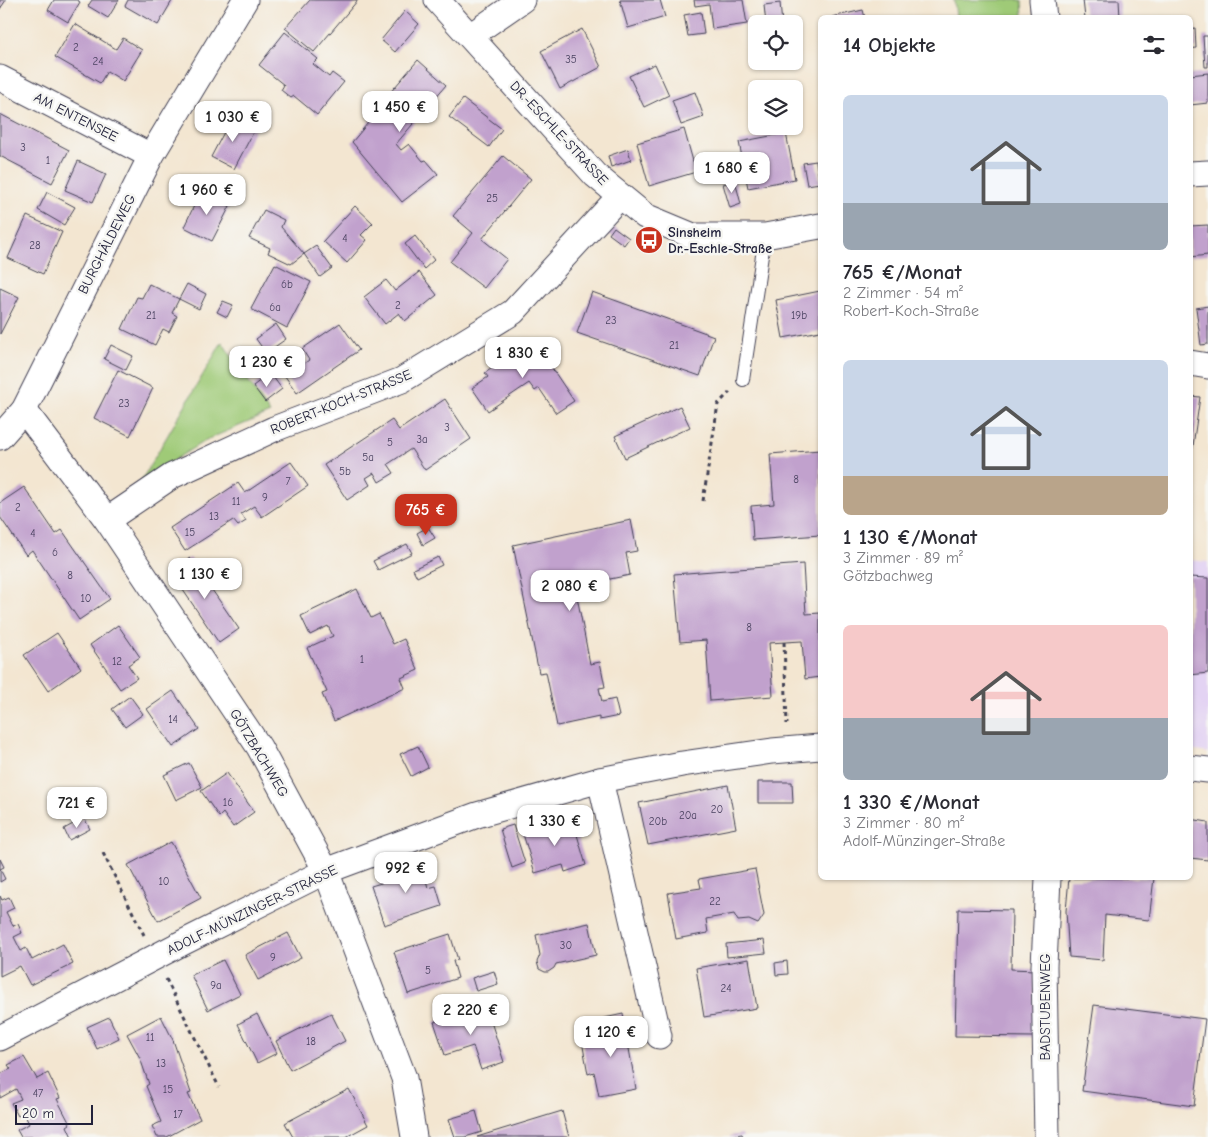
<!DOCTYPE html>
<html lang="de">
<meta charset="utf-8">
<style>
:root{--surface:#fff;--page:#f7f7f7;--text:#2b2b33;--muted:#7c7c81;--accent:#c8321e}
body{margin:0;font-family:"Comic Neue",sans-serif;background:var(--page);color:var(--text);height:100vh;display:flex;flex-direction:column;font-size:19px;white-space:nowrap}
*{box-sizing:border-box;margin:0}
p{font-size:16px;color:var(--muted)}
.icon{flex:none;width:28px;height:28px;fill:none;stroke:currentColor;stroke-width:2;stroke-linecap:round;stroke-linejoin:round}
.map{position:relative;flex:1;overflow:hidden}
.details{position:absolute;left:818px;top:15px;width:375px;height:865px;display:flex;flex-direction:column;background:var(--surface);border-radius:8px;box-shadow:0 1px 4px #0004}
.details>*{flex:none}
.fabs{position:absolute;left:748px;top:15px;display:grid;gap:10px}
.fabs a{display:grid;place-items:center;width:55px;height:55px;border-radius:8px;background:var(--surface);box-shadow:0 1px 4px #0004;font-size:25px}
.scale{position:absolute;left:15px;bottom:12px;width:78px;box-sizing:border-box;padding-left:5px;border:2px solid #22223b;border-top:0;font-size:14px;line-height:18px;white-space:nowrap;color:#22223b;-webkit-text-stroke:4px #f6f6f2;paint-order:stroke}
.price{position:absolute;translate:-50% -42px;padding:0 11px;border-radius:10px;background:#fff;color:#222;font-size:16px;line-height:32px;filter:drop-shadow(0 1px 2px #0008)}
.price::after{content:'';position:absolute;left:50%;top:30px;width:15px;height:11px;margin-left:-8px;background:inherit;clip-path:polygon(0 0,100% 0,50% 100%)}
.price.active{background:var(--accent);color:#fff}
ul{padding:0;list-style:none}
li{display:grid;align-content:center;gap:10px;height:265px;padding:0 25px}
li span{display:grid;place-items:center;height:155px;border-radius:8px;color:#555}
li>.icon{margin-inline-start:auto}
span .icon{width:90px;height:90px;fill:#fffc;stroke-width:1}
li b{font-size:21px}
h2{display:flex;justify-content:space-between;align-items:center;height:60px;padding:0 25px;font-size:21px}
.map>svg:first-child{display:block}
</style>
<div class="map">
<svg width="1208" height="1137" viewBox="0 0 1208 1137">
<rect width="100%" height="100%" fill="#f6f6f2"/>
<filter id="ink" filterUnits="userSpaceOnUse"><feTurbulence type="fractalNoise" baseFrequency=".02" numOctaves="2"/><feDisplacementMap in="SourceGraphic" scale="10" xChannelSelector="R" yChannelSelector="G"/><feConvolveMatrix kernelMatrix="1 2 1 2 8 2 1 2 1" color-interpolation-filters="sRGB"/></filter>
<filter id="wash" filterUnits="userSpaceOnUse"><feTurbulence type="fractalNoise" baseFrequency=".0096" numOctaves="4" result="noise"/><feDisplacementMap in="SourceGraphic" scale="20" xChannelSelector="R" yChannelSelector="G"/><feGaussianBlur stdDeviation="1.12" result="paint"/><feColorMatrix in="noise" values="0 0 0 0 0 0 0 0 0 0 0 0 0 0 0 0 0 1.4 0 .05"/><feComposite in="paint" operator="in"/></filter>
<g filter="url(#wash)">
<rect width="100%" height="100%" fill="#f3e6d1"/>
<!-- built -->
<polygon fill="#e3d3f3" points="1190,560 1208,562 1208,753 1190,750"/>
<!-- green -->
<g fill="#9fca77" stroke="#607659">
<polygon points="954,0 1022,0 1023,17 956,17"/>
<polygon points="222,342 270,413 206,440 141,481"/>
</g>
<g id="blocks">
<!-- building -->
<g fill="#c1a1cd">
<polygon points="0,0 6,0 0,9"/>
<polygon points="54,0 77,0 80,2 68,22 48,10"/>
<polygon points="92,0 119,0 108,18 88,6"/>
<polygon points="128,0 170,0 172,1 158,25 125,6"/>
<polygon points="310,0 358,0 314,52 285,28"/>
<polygon points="620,0 660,0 665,17 628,28"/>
<polygon points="694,0 743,0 747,24 712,29 709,4 695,6"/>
<polygon points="1083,0 1119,0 1120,18 1085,18"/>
<polygon points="780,3 782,24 766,24 764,5"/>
<polygon points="863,10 865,18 832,18 832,17"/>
<polygon points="405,11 419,24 395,52 381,40"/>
<polygon points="701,12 704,34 688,36 684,15"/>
<polygon points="75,24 116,49 123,38 142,50 123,81 107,71 100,83 55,57"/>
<polygon points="1195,28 1196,48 1190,49 1190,29"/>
<polygon points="582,29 601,67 560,89 541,51"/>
<polygon points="285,32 318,59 313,64 329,77 332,73 344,82 317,115 294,96 291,98 281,90 284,85 259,65"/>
<polygon points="1203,36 1208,36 1208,67 1205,67"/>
<polygon points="418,60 446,85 396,144 401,150 409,144 423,161 426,160 438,174 402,202 352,142 373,117 371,115"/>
<polygon points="655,64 669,95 644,107 629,76"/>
<polygon points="1208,73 1208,103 1190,105 1190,75"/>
<polygon points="695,92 704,117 681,125 672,100"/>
<polygon points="463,99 502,129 489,147 449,117"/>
<polygon points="0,114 69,150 52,183 0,156"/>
<polygon points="232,117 255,129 234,169 211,157"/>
<polygon points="684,129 696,172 649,186 637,143"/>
<polygon points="786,133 795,179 748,188 739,142"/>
<polygon points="628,149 631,160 611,167 608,156"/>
<polygon points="503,156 531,179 482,239 507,259 484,288 450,262 473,233 453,216"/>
<polygon points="78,161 106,174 93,202 65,190"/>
<polygon points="816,161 820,183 807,185 803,163"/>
<polygon points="735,181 741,204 730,208 723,184"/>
<polygon points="201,191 230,206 212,241 184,227"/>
<polygon points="47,192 75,207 64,225 38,210"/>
<polygon points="355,206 373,223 361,235 367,240 347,263 323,241"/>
<polygon points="264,210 284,220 281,227 304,254 291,264 268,253 270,248 249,238"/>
<polygon points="27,216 62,232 43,274 8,258"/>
<polygon points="1208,225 1208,255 1190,257 1190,226"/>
<polygon points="614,227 629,238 624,245 609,234"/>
<polygon points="415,236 434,260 424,269 405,244"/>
<polygon points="316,246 332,268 320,277 304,254"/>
<polygon points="275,264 311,282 287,328 251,309"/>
<polygon points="419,272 437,295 405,321 399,313 385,324 364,297 386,280 395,291"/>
<polygon points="149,284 179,299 172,313 177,316 169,332 163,329 155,345 122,329 137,297 142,298"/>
<polygon points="187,284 206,294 199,309 179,299"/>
<polygon points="0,288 19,297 0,334"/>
<polygon points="820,291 820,331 783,338 776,300"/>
<polygon points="592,292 714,336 700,376 577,333"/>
<polygon points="223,301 233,305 227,317 217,312"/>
<polygon points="1208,306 1208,344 1201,345 1196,308"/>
<polygon points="340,323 359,350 297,393 277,365 290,356 298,368 309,360 302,349"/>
<polygon points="276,324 286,339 266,353 256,339"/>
<polygon points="533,340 574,401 556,413 539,388 535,391 529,383 488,411 472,388 488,377 485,373"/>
<polygon points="111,345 133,356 126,370 104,359"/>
<polygon points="118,370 153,388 130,436 94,418"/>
<polygon points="270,373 282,389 265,402 253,386"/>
<polygon points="1190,396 1200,397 1192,453 1190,452"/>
<polygon points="445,399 471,439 425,470 411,449 388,464 394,473 379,482 374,473 366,478 370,485 347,500 324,465 392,420 399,430"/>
<polygon points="680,406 690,427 625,458 615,436"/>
<polygon points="820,450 820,535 753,540 751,506 774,504 770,454"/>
<polygon points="291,462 308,486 262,517 254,506 241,514 246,521 238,526 233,520 185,551 170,528 238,483 245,493"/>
<polygon points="24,487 56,534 62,530 110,599 79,620 32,550 26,555 0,517 0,503"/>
<polygon points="631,520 637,551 626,553 630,575 575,586 590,664 600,662 605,687 599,688 602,702 615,699 619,716 599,720 599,717 557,726 546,672 539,673 513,545"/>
<polygon points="428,527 435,538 423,545 417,533"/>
<polygon points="407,544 412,553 378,570 373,561"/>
<polygon points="438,557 442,565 417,577 413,569"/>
<polygon points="190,558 239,629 219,643 170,571"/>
<polygon points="803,564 806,614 820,613 820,677 805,679 802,641 769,643 773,696 710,701 706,640 680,642 674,574"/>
<polygon points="1190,577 1208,578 1208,673 1190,675"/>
<polygon points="357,589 371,618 379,614 393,644 404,639 418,670 401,678 405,688 334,721 322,694 327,692 307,648 333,636 328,626 310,635 301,616"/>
<polygon points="118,625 140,657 128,665 137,678 120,689 90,645"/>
<polygon points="57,633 81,668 48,691 24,655"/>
<polygon points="173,691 199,729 173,747 147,709"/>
<polygon points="130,696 143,714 125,727 112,709"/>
<polygon points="418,746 428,767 411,776 400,754"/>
<polygon points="189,763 202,787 176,800 164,775"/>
<polygon points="227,773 254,812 233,827 223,813 219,817 201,791"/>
<polygon points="758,782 792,782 793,803 758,803"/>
<polygon points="728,785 736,828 648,845 639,803"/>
<polygon points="84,818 90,829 69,840 64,829"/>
<polygon points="572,818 586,865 565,872 563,865 535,873 523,834"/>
<polygon points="1190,819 1208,822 1208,860 1190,858"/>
<polygon points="513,825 525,863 512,868 500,829"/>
<polygon points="171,842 201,898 158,921 128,865"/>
<polygon points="0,859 4,867 0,869 5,879 0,882"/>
<polygon points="424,862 430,879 426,880 428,888 436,886 442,906 384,925 371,886 391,880 389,873"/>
<polygon points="755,869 764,915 758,924 749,920 738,921 734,914 706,919 708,933 676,939 668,893 701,888 699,879"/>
<polygon points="1069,878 1154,878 1149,920 1105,915 1103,960 1069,957 1066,911"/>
<polygon points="0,896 2,900 9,897 14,908 6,912 13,926 18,924 22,933 14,937 21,951 26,948 32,960 63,944 73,964 30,985 20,966 0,976"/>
<polygon points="958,909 1012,910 1011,969 1035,970 1034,1037 955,1036"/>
<polygon points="589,923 596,955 556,964 554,968 548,972 545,972 539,969 537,962 540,955 536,935"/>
<polygon points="288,933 301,958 258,980 245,955"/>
<polygon points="450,934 458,960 453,961 458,978 408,994 394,952"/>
<polygon points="764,940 766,953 727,957 726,944"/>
<polygon points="749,959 757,1008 704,1017 696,968"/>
<polygon points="223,960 240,994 208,1010 191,975"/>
<polygon points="787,961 788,974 776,975 775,963"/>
<polygon points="494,971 498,984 476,991 472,978"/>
<polygon points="1094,1005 1205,1019 1194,1106 1082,1091"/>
<polygon points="486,1006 504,1062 481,1070 473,1046 445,1055 434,1022"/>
<polygon points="331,1013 345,1041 290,1070 276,1041"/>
<polygon points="257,1014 277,1053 257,1063 238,1024"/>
<polygon points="623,1014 636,1089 599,1096 594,1072 588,1074 582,1041 603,1037 600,1019"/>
<polygon points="161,1016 173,1040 191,1093 188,1094 200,1119 167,1137 157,1137 152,1126 161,1122 146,1086 149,1084 140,1058 127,1034"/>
<polygon points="109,1017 119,1038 97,1049 87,1027"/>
<polygon points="24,1057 37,1079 48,1073 60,1098 57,1099 70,1124 67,1126 72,1137 21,1137 17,1130 29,1124 25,1115 29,1114 28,1111 18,1116 11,1103 21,1099 16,1089 0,1098 0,1074 11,1069 8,1065"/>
<polygon points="349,1089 368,1125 346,1137 293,1137 285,1123"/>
<polygon points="476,1111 482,1132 465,1137 455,1137 449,1119"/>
<polygon points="562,1111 569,1137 477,1137"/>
<polygon points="742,1134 743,1137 730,1137 730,1136"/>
</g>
</g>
</g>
<g filter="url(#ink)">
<use href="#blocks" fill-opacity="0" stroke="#413f52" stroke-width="1"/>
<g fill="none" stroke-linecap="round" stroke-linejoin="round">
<defs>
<polyline id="lane" points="743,380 765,236"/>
<g id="street">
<polyline points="437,0 595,175 645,216 693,236 765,236 820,226"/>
<polyline points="1042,0 1044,18"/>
<polyline points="470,36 522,0"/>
<polyline points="0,78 151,156"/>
<polyline points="1190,174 1208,173"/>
<polyline points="1190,363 1208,366"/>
<polyline points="24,410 107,520 259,747 326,871 404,1078 414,1137"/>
<polyline points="0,437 24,410 151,156 245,0"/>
<polyline points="107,520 172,476 274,429 402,380 513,312 620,196"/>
<polyline points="1190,768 1208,770"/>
<polyline points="600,780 659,1036"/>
<polyline points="0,1038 184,942 326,871 477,815 600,780 682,764 772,751 820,747"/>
<polyline points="1047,1137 1044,966 1048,878"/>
</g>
</defs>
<!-- lane casing -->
<use href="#lane" stroke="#413f52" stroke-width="14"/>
<!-- street casing -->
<use href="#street" stroke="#413f52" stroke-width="27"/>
<!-- path -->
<g stroke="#413f52" stroke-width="3" stroke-dasharray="4 4" stroke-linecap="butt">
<polyline points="819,371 820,371"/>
<polyline points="703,501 718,404 730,392"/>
<polyline points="784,642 787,724"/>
<polyline points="103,853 144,935"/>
<polyline points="166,979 219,1087"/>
</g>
<!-- lane -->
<use href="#lane" stroke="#fff" stroke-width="12"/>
<!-- street -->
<use href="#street" stroke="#fff" stroke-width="25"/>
</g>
</g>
<!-- icons -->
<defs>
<symbol id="bus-disc" viewBox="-11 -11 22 22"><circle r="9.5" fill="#c8321e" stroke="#f6f6f2"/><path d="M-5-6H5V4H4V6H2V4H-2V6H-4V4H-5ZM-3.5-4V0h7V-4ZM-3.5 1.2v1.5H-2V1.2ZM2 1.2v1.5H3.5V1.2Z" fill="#fff"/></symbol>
</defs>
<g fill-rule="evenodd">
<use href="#bus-disc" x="633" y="224" width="32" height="32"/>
</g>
<g text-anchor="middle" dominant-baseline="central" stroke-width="5" stroke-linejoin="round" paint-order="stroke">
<!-- number labels -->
<g font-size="11" fill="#4a4260">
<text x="76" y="47">2</text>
<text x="571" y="59">35</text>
<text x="98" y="61">24</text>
<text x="23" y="147">3</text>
<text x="48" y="160">1</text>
<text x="492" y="198">25</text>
<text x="345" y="238">4</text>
<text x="35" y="245">28</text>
<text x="287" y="284">6b</text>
<text x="398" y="305">2</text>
<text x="275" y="307">6a</text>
<text x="151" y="315">21</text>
<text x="799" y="315">19b</text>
<text x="611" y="320">23</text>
<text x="674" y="345">21</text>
<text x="124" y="403">23</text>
<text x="447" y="427">3</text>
<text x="422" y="439">3a</text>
<text x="390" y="442">5</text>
<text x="368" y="457">5a</text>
<text x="345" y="471">5b</text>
<text x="796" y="479">8</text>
<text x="288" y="481">7</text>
<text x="265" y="497">9</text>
<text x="236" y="501">11</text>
<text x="18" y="507">2</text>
<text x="214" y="516">13</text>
<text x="190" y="532">15</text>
<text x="33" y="533">4</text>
<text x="55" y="552">6</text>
<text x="70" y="575">8</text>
<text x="86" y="598">10</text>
<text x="749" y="627">8</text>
<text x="362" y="659">1</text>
<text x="117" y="661">12</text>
<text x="173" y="719">14</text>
<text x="228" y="802">16</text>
<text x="717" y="809">20</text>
<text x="688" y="815">20a</text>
<text x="658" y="821">20b</text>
<text x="164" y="881">10</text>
<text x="715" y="901">22</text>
<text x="566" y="945">30</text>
<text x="273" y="957">9</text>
<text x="428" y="970">5</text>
<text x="216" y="985">9a</text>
<text x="726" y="988">24</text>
<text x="150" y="1037">11</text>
<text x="311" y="1041">18</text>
<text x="161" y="1063">13</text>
<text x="168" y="1089">15</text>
<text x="38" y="1093">47</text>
<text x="178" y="1114">17</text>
</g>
<!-- street labels -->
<g font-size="14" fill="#22223b" stroke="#f6f6f2">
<text transform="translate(76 117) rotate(27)">AM ENTENSEE</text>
<text transform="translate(559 133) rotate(47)">DR.-ESCHLE-STRASSE</text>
<text transform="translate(107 244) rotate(-63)">BURGHÄLDEWEG</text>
<text transform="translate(341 402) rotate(-22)">ROBERT-KOCH-STRASSE</text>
<text transform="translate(259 753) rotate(59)">GÖTZBACHWEG</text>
<text transform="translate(252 910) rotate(-26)">ADOLF-MÜNZINGER-STRASSE</text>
<text transform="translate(1045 1007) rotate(-90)">BADSTUBENWEG</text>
</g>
<!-- poi labels -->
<g font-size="14" font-weight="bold" fill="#22223b" stroke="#f6f6f2" text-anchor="start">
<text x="668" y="232">Sinsheim<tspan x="668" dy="16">Dr.-Eschle-Straße</tspan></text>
</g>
</g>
</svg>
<div class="fabs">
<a><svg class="icon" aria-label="locate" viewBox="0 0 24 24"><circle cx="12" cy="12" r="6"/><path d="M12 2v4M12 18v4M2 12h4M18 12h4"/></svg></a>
<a><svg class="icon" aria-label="layers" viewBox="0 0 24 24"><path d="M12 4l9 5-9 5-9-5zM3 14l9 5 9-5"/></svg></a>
</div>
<div class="scale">20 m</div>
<b class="price" style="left:400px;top:133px">1 450 €</b>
<b class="price" style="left:233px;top:143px">1 030 €</b>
<b class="price" style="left:732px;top:194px">1 680 €</b>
<b class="price" style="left:207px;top:216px">1 960 €</b>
<b class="price" style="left:523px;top:379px">1 830 €</b>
<b class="price" style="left:267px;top:388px">1 230 €</b>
<b class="price active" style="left:426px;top:536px">765 €</b>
<b class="price" style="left:205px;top:600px">1 130 €</b>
<b class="price" style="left:570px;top:612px">2 080 €</b>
<b class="price" style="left:77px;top:829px">721 €</b>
<b class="price" style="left:555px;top:847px">1 330 €</b>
<b class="price" style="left:406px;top:894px">992 €</b>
<b class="price" style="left:471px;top:1036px">2 220 €</b>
<b class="price" style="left:611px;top:1058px">1 120 €</b>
<section class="details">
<h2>14 Objekte<svg class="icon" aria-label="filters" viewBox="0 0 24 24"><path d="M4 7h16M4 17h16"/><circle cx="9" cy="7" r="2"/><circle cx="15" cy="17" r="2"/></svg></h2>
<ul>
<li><span style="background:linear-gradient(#c9d6e8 70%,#9aa5b1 0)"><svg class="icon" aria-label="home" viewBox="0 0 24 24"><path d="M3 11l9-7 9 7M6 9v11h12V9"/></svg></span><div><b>765 €/Monat</b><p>2 Zimmer · 54 m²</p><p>Robert-Koch-Straße</p></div></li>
<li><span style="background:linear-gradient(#c9d6e8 75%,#b9a48a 0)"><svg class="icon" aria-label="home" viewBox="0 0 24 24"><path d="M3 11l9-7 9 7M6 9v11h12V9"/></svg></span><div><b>1 130 €/Monat</b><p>3 Zimmer · 89 m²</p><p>Götzbachweg</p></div></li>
<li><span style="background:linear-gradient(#f6c9c9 60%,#9aa5b1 0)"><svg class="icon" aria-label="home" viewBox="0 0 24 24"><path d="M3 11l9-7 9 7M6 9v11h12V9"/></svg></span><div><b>1 330 €/Monat</b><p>3 Zimmer · 80 m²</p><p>Adolf-Münzinger-Straße</p></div></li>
</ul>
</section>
</div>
